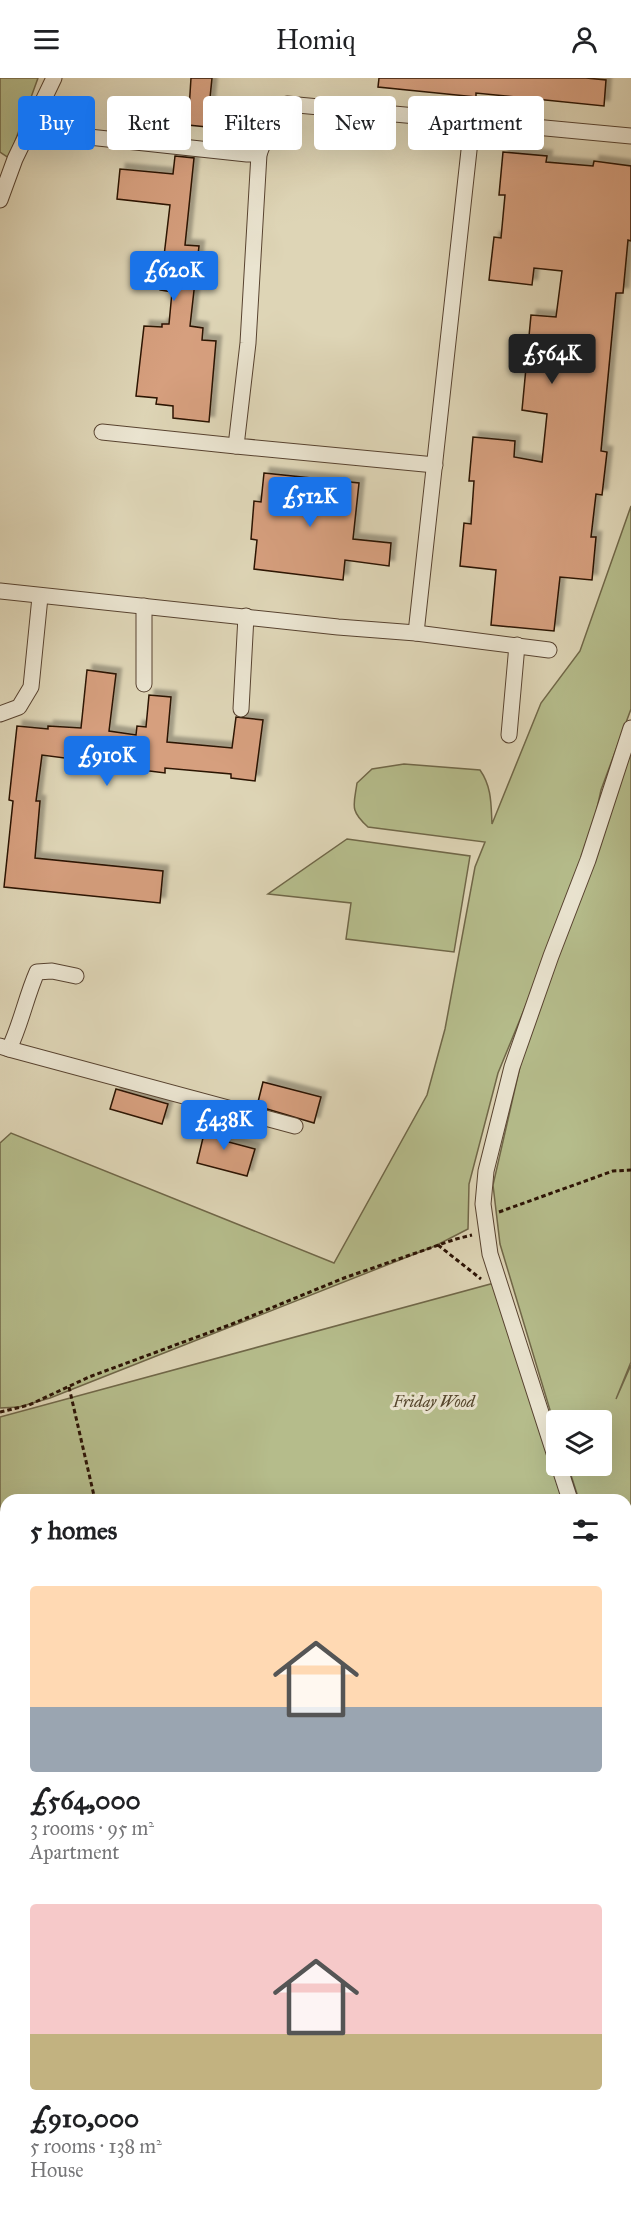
<!DOCTYPE html>
<meta charset="utf-8">
<style>
:root{--surface:#fff;--page:#f6f6f6;--text:#202124;--muted:#757577;--accent:#1a73e8}
body{margin:0;font-family:"IM FELL Great Primer",serif;background:var(--page);color:var(--text);height:100vh;display:flex;flex-direction:column;font-size:22px;white-space:nowrap}
*{box-sizing:border-box;margin:0}
p{font-size:20px;color:var(--muted)}
.icon{flex:none;width:33px;height:33px;fill:none;stroke:currentColor;stroke-width:2;stroke-linecap:round;stroke-linejoin:round}
.map{position:relative;flex:1;overflow:hidden}
.panel{position:absolute;left:0px;top:1416px;width:632px;height:722px;display:flex;flex-direction:column;background:var(--surface);border-radius:18px 18px 0 0;box-shadow:0 6px 24px #0002}
.panel>*{flex:none}
.banner{position:absolute;left:18px;top:18px;width:596px;height:54px;display:flex;gap:12px}
.buttons{position:absolute;left:546px;top:1332px;display:grid;gap:12px}
.buttons a{display:grid;place-items:center;width:66px;height:66px;border-radius:6px;background:var(--surface);box-shadow:0 6px 24px #0002;font-size:30px}
.price{position:absolute;translate:-50% -51px;padding:0 14px;border-radius:6px;background:var(--accent);color:#fff;font-size:20px;line-height:39px;filter:drop-shadow(0 2px 3px #0008)}
.price::after{content:'';position:absolute;left:50%;top:36px;width:18px;height:14px;margin-left:-9px;background:inherit;clip-path:polygon(0 0,100% 0,50% 100%)}
.price.active{background:#222;color:#fff}
ul{padding:0;list-style:none}
li{display:grid;align-content:center;gap:12px;height:318px;padding:0 30px}
li span{display:grid;place-items:center;height:186px;border-radius:6px;color:#555}
li>.icon{margin-inline-start:auto}
span .icon{width:108px;height:108px;fill:#fffc;stroke-width:1}
li b{font-size:26px}
h2{display:flex;justify-content:space-between;align-items:center;height:72px;padding:0 30px;font-size:26px}
.pill{padding:0 21px;border-radius:6px;background:var(--surface);box-shadow:0 6px 24px #0002;font-size:21px;line-height:54px}
.pill.active{background:var(--accent);color:#fff}
header{display:flex;justify-content:space-between;align-items:center;height:78px;padding:0 30px;background:var(--surface);font-size:27px;font-weight:600}
.map>svg:first-child{display:block}
</style>
<header><svg class="icon" aria-label="menu" viewBox="0 0 24 24"><path d="M4 6h16M4 12h16M4 18h16"/></svg>Homiq<svg class="icon" aria-label="person" viewBox="0 0 24 24"><circle cx="12" cy="8" r="4"/><path d="M4 21q1-7 8-7t8 7"/></svg></header>
<div class="map">
<svg width="631" height="2137" viewBox="0 0 631 2137">
<defs>
<filter id="shadow"><feDropShadow dx="5.5" dy="-5.5" stdDeviation="1.5" flood-color="#0004"/></filter>
</defs>
<rect width="100%" height="100%" fill="#ded5b6"/>
<filter id="stains"><feTurbulence type="fractalNoise" baseFrequency=".00333" numOctaves="4"/><feColorMatrix values="0 0 0 0 .2 0 0 0 0 .09 0 0 0 0 .02 0 0 0 .5 -.17"/></filter>
<radialGradient id="worn" r=".72"><stop offset=".6" stop-color="#630" stop-opacity="0"/><stop offset="1" stop-color="#630" stop-opacity=".3"/></radialGradient>
<!-- green -->
<g fill="#b5bc8b" stroke="#706748" stroke-width="1.5">
<polygon points="0,0 38,0 9,80 0,74"/>
<path d="M631,428V631L601,712L586,781L498,995L469,1106L468,1151L435,1168L50,1320L19,1329L0,1330V1065L11,1055L334,1185L427,1017L445,951L475,789L485,764L368,749C349,732 354,727 357,705L372,691L404,686L480,692C492,709 491,727 492,746L541,625L580,573Z"/>
<polygon points="631,668 631,1284 616,1321 631,1287 631,1586 626,1569 626,1422 579,1422 568,1388 602,1388 602,1342 556,1342 556,1352 500,1166 493,1107 522,980"/>
<polygon points="347,761 470,778 454,874 346,861 351,825 268,816"/>
<polygon points="498,1204 570,1422 6,1422 6,2132 24,2132 24,2137 0,2137 0,1339"/>
<polygon points="626,1594 631,1610 631,1892 626,1893"/>
<polygon points="631,1902 631,1966 626,1960 626,1903"/>
<polygon points="626,2086 631,2091 631,2137 566,2137 564,2132 626,2132"/>
</g>
<!-- building -->
<g fill="#d69f7e" stroke="#2b1204" stroke-width="1.5" filter="url(#shadow)">
<polygon points="191,0 212,0 207,49 188,47"/>
<polygon points="379,0 586,0 606,2 604,28 476,15 476,19 378,9"/>
<polygon points="503,74 547,78 546,84 593,88 594,83 631,88 631,163 628,162 623,215 616,215 601,373 607,374 602,417 596,416 591,459 596,459 592,502 560,499 554,553 491,547 496,492 460,488 464,445 471,446 474,403 469,403 473,359 515,363 514,379 542,384 547,336 522,332 531,237 556,239 562,193 534,190 532,207 489,202 494,159 501,160 505,117 499,117"/>
<polygon points="175,78 194,80 185,167 199,168 190,248 203,250 202,262 216,263 209,344 173,340 173,328 156,326 157,320 136,318 144,248 162,249 162,246 169,246 172,214 160,212 170,127 117,121 120,91 173,96"/>
<polygon points="264,395 359,405 353,461 391,465 389,488 345,482 343,502 254,491 257,462 251,461 254,423 261,424"/>
<polygon points="87,592 116,596 109,653 136,657 137,648 146,649 149,617 171,619 167,664 232,670 236,639 263,642 255,703 231,700 231,696 165,690 165,695 134,691 134,689 42,677 36,723 40,723 35,780 163,793 160,825 4,809 13,723 9,722 17,648 48,651 48,648 81,650"/>
<polygon points="263,1004 321,1019 314,1045 257,1028"/>
<polygon points="116,1011 168,1026 162,1046 110,1031"/>
<polygon points="208,1039 226,1043 221,1062 255,1071 247,1098 197,1085"/>
</g>
<g fill="none" stroke-linecap="round" stroke-linejoin="round">
<defs>
<g id="minor">
<polyline points="34,45 61,56 247,76 259,76 275,35 287,26 631,58"/>
<polyline points="259,76 248,265 236,368 435,387"/>
<polyline points="0,122 15,81 54,0"/>
<polyline points="102,354 236,368"/>
<polyline points="0,513 338,549 416,555 549,572"/>
<polyline points="144,528 144,606"/>
<polyline points="416,555 472,45"/>
<polyline points="241,631 246,538"/>
<polyline points="0,636 19,629 31,609 40,519"/>
<polyline points="509,657 517,567"/>
<path d="M0,968L9,971C21,946 26,919 37,894L52,893L76,898"/>
<polyline points="9,971 295,1048"/>
<polyline points="556,1381 490,1176 483,1126 486,1093 512,989 551,878 588,782 631,650"/>
<polyline points="559,1388 570,1422"/>
<polyline points="626,1594 631,1610"/>
</g>
</defs>
<!-- minor casing -->
<use href="#minor" stroke="#584330" stroke-width="17"/>
<!-- path -->
<g stroke="#2b1204" stroke-width="3" stroke-dasharray="4.5 3" stroke-linecap="butt">
<polyline points="499,1134 613,1093 631,1092"/>
<polyline points="438,1167 481,1201"/>
<polyline points="69,1309 95,1422"/>
<polyline points="0,1334 29,1327 89,1299 232,1246 344,1200 456,1161 472,1157"/>
<polyline points="0,1604 6,1602"/>
<polyline points="626,1677 631,1692"/>
<polyline points="0,1728 6,1724"/>
<polyline points="626,1795 631,1779"/>
<polyline points="626,1893 631,1892"/>
<polyline points="626,1956 631,1958"/>
<polyline points="0,2010 6,2009"/>
</g>
<!-- minor -->
<use href="#minor" stroke="#eae4d0" stroke-width="15"/>
</g>
<g text-anchor="middle" dominant-baseline="central" stroke-width="6" stroke-linejoin="round" paint-order="stroke">
<!-- park labels -->
<g font-size="16" font-style="italic" fill="#54452c" stroke="#eae4d0">
<text x="434" y="1323">Friday Wood</text>
</g>
</g>
<rect width="100%" height="100%" filter="url(#stains)"/>
<rect width="100%" height="100%" fill="url(#worn)"/>
</svg>
<div class="buttons">
<a><svg class="icon" aria-label="layers" viewBox="0 0 24 24"><path d="M12 4l9 5-9 5-9-5zM3 14l9 5 9-5"/></svg></a>
</div>
<b class="price" style="left:174px;top:224px">£620K</b>
<b class="price active" style="left:552px;top:307px">£564K</b>
<b class="price" style="left:310px;top:450px">£512K</b>
<b class="price" style="left:107px;top:709px">£910K</b>
<b class="price" style="left:224px;top:1073px">£438K</b>
<div class="banner">
<a class="pill active">Buy</a>
<a class="pill">Rent</a>
<a class="pill">Filters</a>
<a class="pill">New</a>
<a class="pill">Apartment</a>
</div>
<section class="panel">
<h2>5 homes<svg class="icon" aria-label="filters" viewBox="0 0 24 24"><path d="M4 7h16M4 17h16"/><circle cx="9" cy="7" r="2"/><circle cx="15" cy="17" r="2"/></svg></h2>
<ul>
<li><span style="background:linear-gradient(#ffd9b3 65%,#9aa5b1 0)"><svg class="icon" aria-label="home" viewBox="0 0 24 24"><path d="M3 11l9-7 9 7M6 9v11h12V9"/></svg></span><div><b>£564,000</b><p>3 rooms · 95 m²</p><p>Apartment</p></div></li>
<li><span style="background:linear-gradient(#f6c9c9 70%,#c2b280 0)"><svg class="icon" aria-label="home" viewBox="0 0 24 24"><path d="M3 11l9-7 9 7M6 9v11h12V9"/></svg></span><div><b>£910,000</b><p>5 rooms · 138 m²</p><p>House</p></div></li>
</ul>
</section>
</div>
